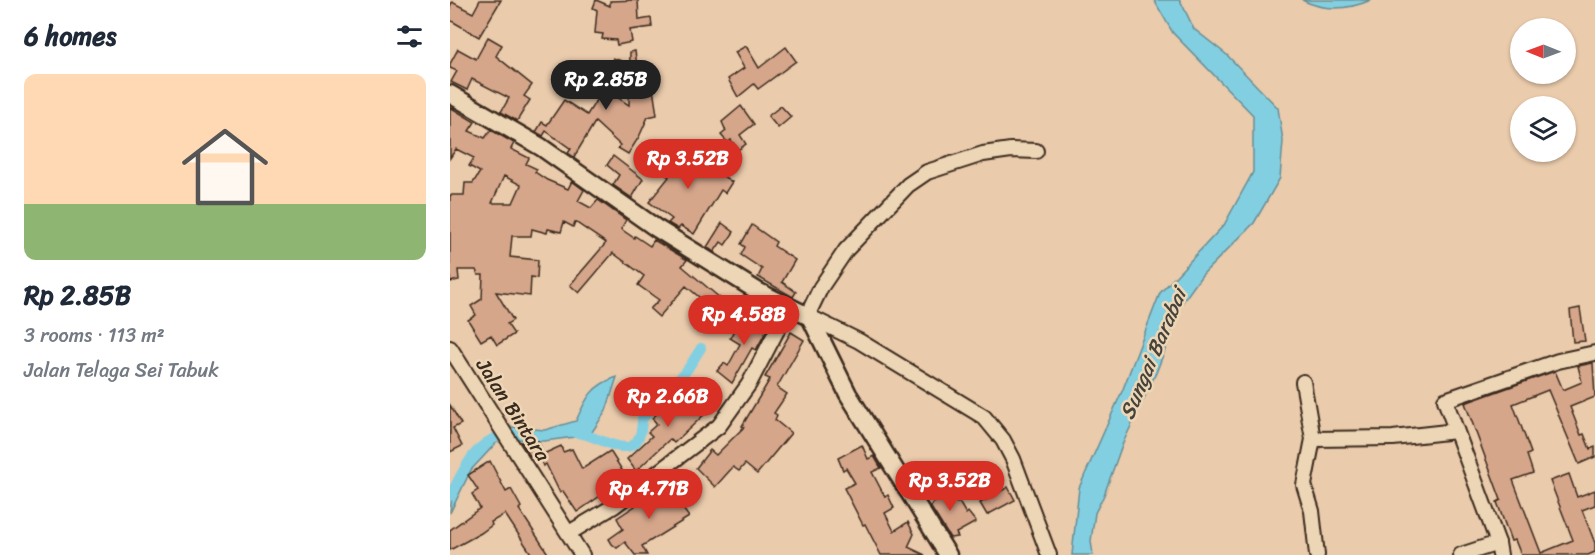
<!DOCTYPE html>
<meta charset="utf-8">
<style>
:root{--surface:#fff;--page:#f6f6f7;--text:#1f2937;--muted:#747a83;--line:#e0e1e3;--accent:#d93025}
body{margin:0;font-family:Sriracha,sans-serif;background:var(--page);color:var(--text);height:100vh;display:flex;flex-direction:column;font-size:22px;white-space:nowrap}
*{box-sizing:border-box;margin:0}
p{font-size:20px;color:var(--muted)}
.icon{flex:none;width:33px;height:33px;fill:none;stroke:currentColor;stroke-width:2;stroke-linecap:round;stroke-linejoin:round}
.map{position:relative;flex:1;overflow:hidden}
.details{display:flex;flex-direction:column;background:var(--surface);width:450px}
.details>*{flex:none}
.needle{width:39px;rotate:271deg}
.fabs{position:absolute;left:1060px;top:18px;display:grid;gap:12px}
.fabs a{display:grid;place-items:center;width:66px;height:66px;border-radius:50%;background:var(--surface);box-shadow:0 2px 4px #0004;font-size:30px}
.price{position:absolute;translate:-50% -51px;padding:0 14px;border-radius:21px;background:var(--accent);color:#fff;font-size:20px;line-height:39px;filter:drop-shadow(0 2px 3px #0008)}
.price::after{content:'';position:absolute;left:50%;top:36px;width:18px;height:14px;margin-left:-9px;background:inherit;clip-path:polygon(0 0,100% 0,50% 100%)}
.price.active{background:#222;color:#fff}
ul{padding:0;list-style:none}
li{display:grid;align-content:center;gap:12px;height:318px;padding:0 24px}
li+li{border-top:2px solid var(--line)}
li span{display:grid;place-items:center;height:186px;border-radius:12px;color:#555}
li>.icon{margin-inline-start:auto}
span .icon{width:108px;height:108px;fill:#fffc;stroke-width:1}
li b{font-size:26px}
h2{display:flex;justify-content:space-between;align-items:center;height:72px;padding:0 24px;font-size:26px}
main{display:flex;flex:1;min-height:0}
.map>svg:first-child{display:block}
</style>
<main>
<section class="details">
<h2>6 homes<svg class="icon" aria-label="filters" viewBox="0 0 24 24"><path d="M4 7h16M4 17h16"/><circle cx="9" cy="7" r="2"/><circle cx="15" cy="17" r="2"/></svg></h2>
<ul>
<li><span style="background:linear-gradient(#ffd9b3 70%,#8fb573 0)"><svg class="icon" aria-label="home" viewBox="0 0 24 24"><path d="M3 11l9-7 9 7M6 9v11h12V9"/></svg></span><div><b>Rp 2.85B</b><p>3 rooms · 113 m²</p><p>Jalan Telaga Sei Tabuk</p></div></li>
</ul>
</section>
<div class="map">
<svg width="1145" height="555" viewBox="0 0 1145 555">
<rect width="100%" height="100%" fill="#eacbac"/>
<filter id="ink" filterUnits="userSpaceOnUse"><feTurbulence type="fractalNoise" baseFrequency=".0167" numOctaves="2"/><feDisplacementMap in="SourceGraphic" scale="12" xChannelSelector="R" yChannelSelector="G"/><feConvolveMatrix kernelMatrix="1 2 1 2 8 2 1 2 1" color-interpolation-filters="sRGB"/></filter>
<g filter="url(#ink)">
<!-- water -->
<g fill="#83cfe2" stroke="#668d94" stroke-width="1.5">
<polygon points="704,0 730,0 744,29 777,55 828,108 833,141 830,178 804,223 752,275 724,314 720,337 706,373 672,445 654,495 645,513 641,541 643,555 622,555 629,488 673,389 710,293 774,225 803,172 803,115 723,33"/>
<path d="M852,0H921C898,10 874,11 852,0Z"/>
<path d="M167,377L156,411L140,435L94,441L66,439L47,442L21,470L0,513L3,489L18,463L38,440L61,427L95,430L126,421C136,398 142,385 167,377Z"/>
</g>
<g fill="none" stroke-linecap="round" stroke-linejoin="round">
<!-- canal -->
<g stroke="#83cfe2" stroke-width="10">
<path d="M125,433C146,431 191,474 192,419L237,370L251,348"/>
<path d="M0,496C12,473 24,443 50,436"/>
</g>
</g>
<!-- building -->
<g fill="#d6a68b" stroke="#3b2a1e" stroke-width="1.5" fill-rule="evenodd">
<polygon points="30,0 51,0 29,37 0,20 0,7 2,2 23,13"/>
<polygon points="146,0 160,6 160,1 188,0 189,20 201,18 202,27 180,30 182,42 167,45 166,40 152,39 153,34 145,33 147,10 143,8"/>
<polygon points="38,37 52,45 46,56 82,85 74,96 80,100 67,121 51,112 59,98 22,79 17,90 1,82 7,71 0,68 0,64 8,49 26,59"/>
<polygon points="296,46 309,68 336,47 346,61 308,89 304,84 288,97 278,79 294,68 285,52"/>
<polygon points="185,51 189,81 194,81 194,91 203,89 207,115 198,117 189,137 178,154 168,148 170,145 145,122 124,157 118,153 121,149 96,131 93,136 86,132 92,122 97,125 114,100 137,115 152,91 135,81 144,66 157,75 163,58 177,63 161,93 179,105 180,52"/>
<polygon points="291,106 304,124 290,135 296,144 288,150 281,140 278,143 271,135 276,131 272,122"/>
<polygon points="331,106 341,117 328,128 318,116"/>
<path d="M0,107L25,122L19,131L35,138L41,130L64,143L61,149L79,158L76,164L87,169L85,172L97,180L118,189L122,181L134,190L128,201L141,208L148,200L176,220L171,229L184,238L185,236L200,246L204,240L234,258L237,260L232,266L270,298L262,308L236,286L209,317L200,309L209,300L188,285L194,276L163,253L129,293L120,285L156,243L125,222L123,227L114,222L111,232L98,229L97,233L82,229L81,236H62L60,257L88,260L87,278L81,277L80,296L46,292L63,320L57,324L64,334L47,345L41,335L31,341L18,320L26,315L21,306L32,299L33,275H28L26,270H8L9,280L0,282V195H14L15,183H23L30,172L19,166L24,158L6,149L0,158ZM54,176L71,185L63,203H42Z"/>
<polygon points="215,150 237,162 244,152 255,161 253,163 282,182 275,193 271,190 244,234 231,226 228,229 218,223 222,219 199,202 219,177 206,168"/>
<polygon points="163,156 193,179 182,198 163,185 169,175 157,165"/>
<polygon points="272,223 284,232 275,245 271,242 264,252 257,247"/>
<polygon points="302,225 326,242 324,246 345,260 332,282 346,292 343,297 308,277 312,269 291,255 295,247 291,244"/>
<polygon points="1130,308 1135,341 1123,342 1120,310"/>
<polygon points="309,315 321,322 306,350 302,348 282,383 267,371 274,363 278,366 290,344 280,338 288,322 302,330"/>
<polygon points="341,332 354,340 327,387 337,394 324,413 327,415 325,420 341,433 307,474 295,464 289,471 283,467 265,487 246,468 260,450 266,455 294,427 292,426 320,379 315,377"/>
<polygon points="1143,363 1145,397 1120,407 1131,435 1134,434 1140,449 1145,447 1145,457 1129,464 1098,390 1063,404 1081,453 1077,455 1083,473 1063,480 1091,553 1123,540 1100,481 1119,474 1127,497 1145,490 1145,505 1132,510 1145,543 1145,552 1138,555 1071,555 1065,540 1061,541 1047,502 1051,500 1015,403 1105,371 1113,390 1132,382 1128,366"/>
<polygon points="221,396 231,407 243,397 256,413 224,443 220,439 186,471 177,459 202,436 198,432 207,424 202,418 214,408 212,405"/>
<polygon points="0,405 11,424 3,428 12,446 0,452"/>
<polygon points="88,441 92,450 80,456 71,442"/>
<polygon points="412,445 418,459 424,456 431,468 422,472 435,497 438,495 444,508 435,513 444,531 458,522 464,534 458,547 475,555 431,555 415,524 413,525 394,488 405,483 396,468 393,470 388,458"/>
<polygon points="111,446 113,452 122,449 132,469 160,451 172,470 148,485 153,494 127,512 113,491 110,493 96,464 93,466 89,456"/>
<polygon points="40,461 56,492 61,489 71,507 69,509 99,555 82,555 55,514 41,522 42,525 31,533 0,550 0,530 30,508 22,494 28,490 18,475"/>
<polygon points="220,484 228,502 239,517 192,546 197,555 185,555 175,542 167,548 162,544 159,539 173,529 167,518 185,506 184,502 194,494 197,499"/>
<polygon points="491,484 497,494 502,491 507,503 509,502 516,514 518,512 526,522 506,533 508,537 500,538 480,506 486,501 480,490"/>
<polygon points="558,487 565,500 537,515 530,503"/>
</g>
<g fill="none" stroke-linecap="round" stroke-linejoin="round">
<defs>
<g id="minor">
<polyline points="357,316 371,287 396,250 458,185 477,172 533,154 561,150 586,151"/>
<polyline points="360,317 409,341 534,417 553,440 563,459 599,555"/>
<polyline points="0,348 132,555"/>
<polyline points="853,382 863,439 854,485 862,511 867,555"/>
<polyline points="863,439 943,438 1006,431"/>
<polyline points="119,533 164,506 269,426 299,384 339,307"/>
<polyline points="1048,543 995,400 1108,361 1145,353"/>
<polyline points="1011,555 1048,543 1050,555"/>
</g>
<polyline id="major" points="0,94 91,147 206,228 309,292 360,317 398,394 498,555"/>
</defs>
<!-- minor casing -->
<use href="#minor" stroke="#3b2a1e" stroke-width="18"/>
<!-- major casing -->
<use href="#major" stroke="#3b2a1e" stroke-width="21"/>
<!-- minor -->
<use href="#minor" stroke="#edd6b6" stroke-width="14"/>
<!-- major -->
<use href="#major" stroke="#edd6b6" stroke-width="16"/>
</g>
</g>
<g text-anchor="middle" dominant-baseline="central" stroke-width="5" stroke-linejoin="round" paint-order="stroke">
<!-- street labels -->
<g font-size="20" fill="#3b2a1e" stroke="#edd6b6">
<text transform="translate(63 410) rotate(57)">Jalan Bintara</text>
</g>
<!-- water labels -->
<g font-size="21" font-style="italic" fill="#46433b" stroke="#edd6b6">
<text transform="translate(703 354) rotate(-67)">Sungai Barabai</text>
</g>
</g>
</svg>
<div class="fabs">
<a><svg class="needle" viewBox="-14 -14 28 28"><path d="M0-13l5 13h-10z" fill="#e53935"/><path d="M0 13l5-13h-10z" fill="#747a83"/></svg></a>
<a><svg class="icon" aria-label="layers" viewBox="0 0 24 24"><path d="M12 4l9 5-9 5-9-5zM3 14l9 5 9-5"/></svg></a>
</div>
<b class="price active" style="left:156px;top:111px">Rp 2.85B</b>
<b class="price" style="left:238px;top:190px">Rp 3.52B</b>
<b class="price" style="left:294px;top:346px">Rp 4.58B</b>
<b class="price" style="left:218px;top:428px">Rp 2.66B</b>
<b class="price" style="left:500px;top:512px">Rp 3.52B</b>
<b class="price" style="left:199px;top:520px">Rp 4.71B</b>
</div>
</main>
